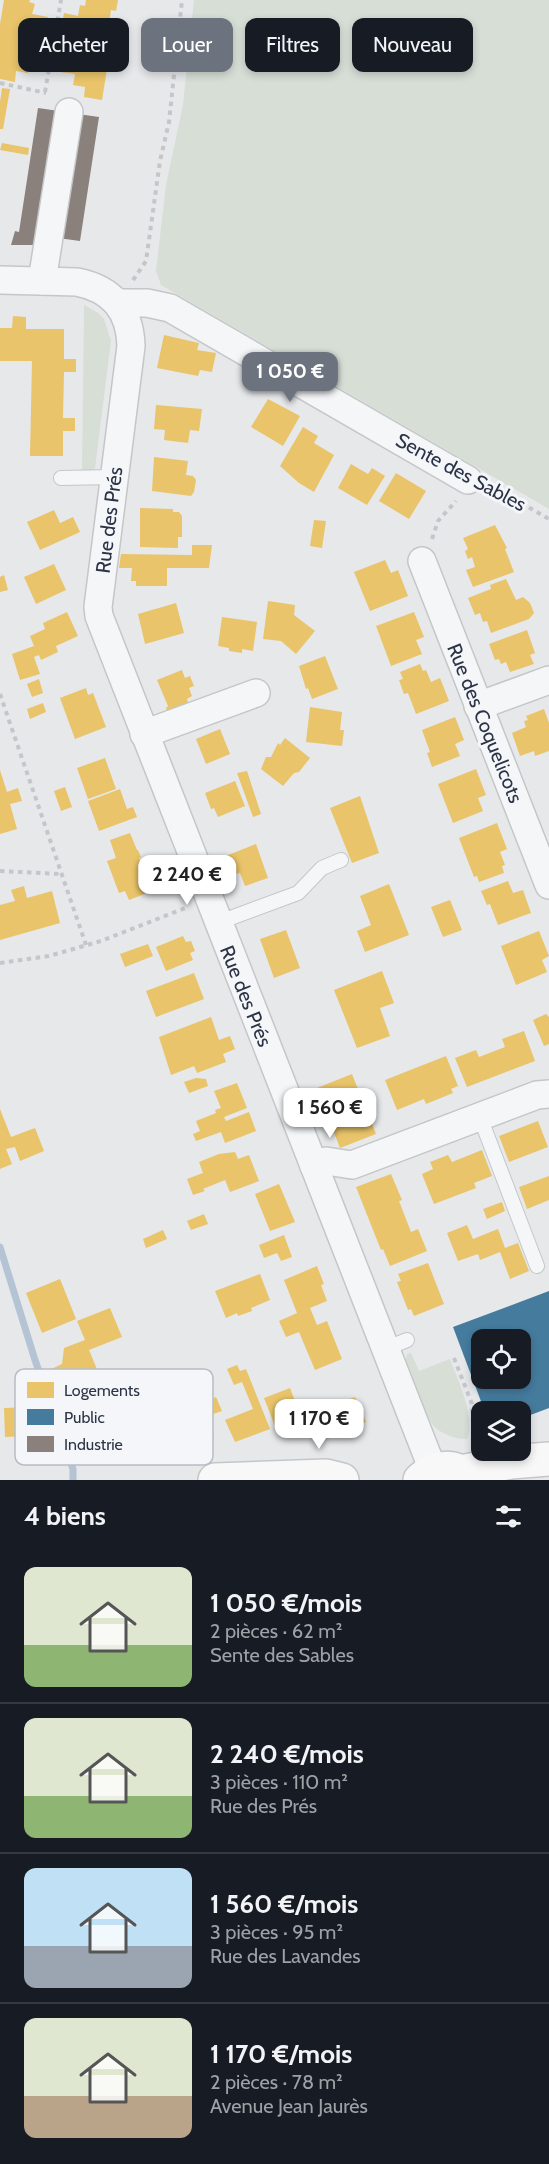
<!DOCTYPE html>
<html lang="fr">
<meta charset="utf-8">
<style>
:root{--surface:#171b24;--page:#20242c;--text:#f1f3f6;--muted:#9ea1a6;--line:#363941;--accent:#6c737f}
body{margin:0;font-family:Cabin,sans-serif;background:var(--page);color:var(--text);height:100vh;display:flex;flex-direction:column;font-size:22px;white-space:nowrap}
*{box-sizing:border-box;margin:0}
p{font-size:20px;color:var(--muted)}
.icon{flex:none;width:33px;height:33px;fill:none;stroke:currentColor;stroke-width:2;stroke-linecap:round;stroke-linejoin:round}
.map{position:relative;height:1480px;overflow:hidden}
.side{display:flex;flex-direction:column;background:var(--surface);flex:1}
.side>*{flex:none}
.top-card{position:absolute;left:18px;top:18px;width:513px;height:54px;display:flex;gap:12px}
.tools{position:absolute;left:471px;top:1329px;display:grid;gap:12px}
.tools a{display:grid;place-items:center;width:60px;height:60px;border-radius:12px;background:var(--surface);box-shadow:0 3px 9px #0003;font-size:30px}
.price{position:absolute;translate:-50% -51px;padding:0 14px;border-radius:12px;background:#fff;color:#222;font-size:20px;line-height:39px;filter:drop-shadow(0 2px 3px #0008)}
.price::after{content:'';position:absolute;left:50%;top:36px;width:18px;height:14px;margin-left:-9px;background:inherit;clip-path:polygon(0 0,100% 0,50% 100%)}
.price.on{background:var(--accent);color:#fff}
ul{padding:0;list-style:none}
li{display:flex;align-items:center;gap:18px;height:150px;padding:0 24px}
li+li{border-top:2px solid var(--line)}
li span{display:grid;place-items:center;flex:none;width:168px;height:120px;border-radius:12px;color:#555}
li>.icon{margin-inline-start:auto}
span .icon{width:72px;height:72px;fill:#fffc;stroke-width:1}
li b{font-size:26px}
h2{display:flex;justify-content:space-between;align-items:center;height:72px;padding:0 24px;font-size:26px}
.tag{padding:0 21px;border-radius:12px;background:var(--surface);box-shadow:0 3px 9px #0003;font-size:21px;line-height:54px}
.tag.on{background:var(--accent);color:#fff}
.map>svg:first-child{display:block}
</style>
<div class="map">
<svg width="549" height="1480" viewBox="0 0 549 1480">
<rect width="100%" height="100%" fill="#e6e8ea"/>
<!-- green -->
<g fill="#d6ded6">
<polygon points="194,0 549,0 549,509 161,285 156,271 166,185 183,105"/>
<polygon points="84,305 98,313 104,319 111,341 95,468 93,471 82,473"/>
<path d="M411,1353L419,1371L450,1359C458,1381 476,1417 467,1439C457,1440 439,1433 433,1425C424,1412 413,1376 406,1360L407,1354Z"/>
</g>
<!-- homes -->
<g fill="#e9c46a">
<polygon points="4,0 30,0 29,2 35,4 32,14 48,17 45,36 29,32 28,42 22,42 20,52 35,55 33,65 29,64 28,73 16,71 15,82 0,79 0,24"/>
<polygon points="86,0 118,0 116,11 111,10 105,49 110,50 102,100 84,97 85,87 73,85 75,74 60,72 63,53 78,55 80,45 73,44 76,34 61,32 64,13 78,16 80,5 85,6"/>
<polygon points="2,88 10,89 3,129 0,129 0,102"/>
<polygon points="2,143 29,148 28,155 0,150"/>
<polygon points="13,316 26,317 26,329 64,329 64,359 76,359 76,372 64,372 63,418 75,418 75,431 63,431 63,456 30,456 32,361 0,361 0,328 12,328"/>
<polygon points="164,335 199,343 197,350 216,353 212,372 200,370 198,376 157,368"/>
<polygon points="268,399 300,416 283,446 251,427"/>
<polygon points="156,405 202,409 199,431 190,430 188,443 164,440 165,430 154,429"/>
<polygon points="303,427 318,436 314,443 334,455 314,492 299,483 280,466"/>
<polygon points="154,457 188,461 186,475 193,476 196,480 194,492 191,496 152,491"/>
<polygon points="351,464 368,474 372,468 385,476 367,505 338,488"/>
<polygon points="396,473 426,491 409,519 379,501"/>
<polygon points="140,508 173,509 173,512 179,512 182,516 182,537 178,537 178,548 140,547"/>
<polygon points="54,510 60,523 73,517 80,532 40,550 27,522"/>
<polygon points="314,520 326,521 322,548 310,546"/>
<polygon points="495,525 507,548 505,549 514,572 473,587 466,570 475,567 472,557 468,559 465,551 468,549 463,538"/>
<polygon points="192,545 212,545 209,568 167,568 167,586 136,586 136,581 131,581 132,568 119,568 121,554 192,555"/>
<polygon points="385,560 391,573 398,570 408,596 370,611 354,572"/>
<polygon points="54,564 66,590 36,604 24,577"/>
<polygon points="4,575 8,590 0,592 0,577"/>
<polygon points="506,579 516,600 523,597 530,603 534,613 529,619 491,633 487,621 483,622 480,613 475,615 468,598 491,589 490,585"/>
<polygon points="268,601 295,605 294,615 315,631 296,654 281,641 263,639"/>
<polygon points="176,603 184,633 145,644 138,614"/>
<polygon points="67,612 78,636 56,646 58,652 41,660 39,655 34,657 40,674 20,680 12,654 34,646 30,636 45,629 43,623"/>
<polygon points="414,612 424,637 416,640 422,654 391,666 376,626"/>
<polygon points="222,617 257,622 253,651 242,649 242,653 229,651 229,648 218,646"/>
<polygon points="527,630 535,653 530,655 534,664 510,672 506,662 501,664 499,659 495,660 489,644"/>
<polygon points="325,656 338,689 312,699 308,688 306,689 299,666"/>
<polygon points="420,664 423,671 426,670 431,682 440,678 449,701 416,714 408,693 404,694 399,680 403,679 400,672"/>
<polygon points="182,670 185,678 190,676 194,686 189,688 192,696 187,699 190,708 169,715 166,708 168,706 157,680"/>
<polygon points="39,679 43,693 32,697 27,684"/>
<polygon points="86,688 88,695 93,693 106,727 75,739 60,698"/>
<polygon points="43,703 46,712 30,719 27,709"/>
<polygon points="310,707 342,712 340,730 344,730 342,746 306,742"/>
<polygon points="544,709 549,723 549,751 535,756 534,751 520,756 512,733 526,727 524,721 528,720 526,716"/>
<polygon points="455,717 464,740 455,744 460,756 432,767 427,753 430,752 422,730"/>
<polygon points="220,729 230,754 206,764 196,739"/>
<polygon points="285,738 310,758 299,772 294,773 283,786 261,769 266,757 271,757 278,743 280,745"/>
<polygon points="105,758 116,789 88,799 77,768"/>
<polygon points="476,769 486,795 478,798 483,811 453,823 438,784"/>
<polygon points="0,770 7,792 18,788 22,801 10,804 17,829 0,834"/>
<polygon points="247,771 261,814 253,817 237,773"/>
<polygon points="235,781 245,806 218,817 214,808 211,809 205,793"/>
<polygon points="65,787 72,807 61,811 54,791"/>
<polygon points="120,789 127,809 133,807 137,817 99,831 88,801"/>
<polygon points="360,796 379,853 352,863 330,808"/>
<polygon points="497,823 507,849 500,852 505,865 502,866 504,873 479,882 477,876 474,877 459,838"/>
<polygon points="130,833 137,850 138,850 141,857 139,858 145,875 148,874 151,882 149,883 152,891 129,900 125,891 119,893 107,861 116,858 110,840"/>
<polygon points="256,844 268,878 245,886 240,873 235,874 228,855"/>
<polygon points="508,881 513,893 523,890 531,913 498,925 490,904 487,905 481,891"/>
<polygon points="389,884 409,935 365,952 357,931 371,925 360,896"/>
<polygon points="24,886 27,898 52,891 60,923 0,940 0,905 15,901 11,890"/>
<polygon points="450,900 462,930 443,937 431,907"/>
<polygon points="286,930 300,968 274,978 260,939"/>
<polygon points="539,931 549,956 542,960 547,972 516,985 501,946"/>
<polygon points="183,936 186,942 191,941 195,951 190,953 193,960 166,971 156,947"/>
<polygon points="148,944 153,956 125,967 120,954"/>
<polygon points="382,971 394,1003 380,1008 390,1036 357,1048 334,990"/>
<polygon points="194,973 204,999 156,1017 146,991"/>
<polygon points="546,1014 549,1017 549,1044 544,1046 533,1020"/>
<polygon points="211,1017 219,1040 230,1036 235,1049 223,1054 226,1062 197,1073 194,1066 171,1075 159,1037"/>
<polygon points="524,1031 535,1061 467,1087 455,1058 476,1050 479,1057 505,1047 502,1039"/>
<polygon points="446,1056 458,1086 451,1089 453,1093 426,1104 424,1099 397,1110 385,1080"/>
<polygon points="352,1074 359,1092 354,1094 362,1113 367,1111 376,1134 340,1148 317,1088"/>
<polygon points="196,1078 206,1079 208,1086 189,1093 184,1082"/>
<polygon points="237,1083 247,1108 224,1117 226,1121 249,1112 256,1131 225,1143 221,1132 196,1141 193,1134 200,1131 196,1121 216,1113 215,1110 221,1108 214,1091"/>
<polygon points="0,1109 11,1137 35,1128 44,1151 20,1161 15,1147 6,1149 12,1164 0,1169"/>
<polygon points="538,1121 548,1147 509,1162 499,1136"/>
<polygon points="482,1150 492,1176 474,1183 476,1188 434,1204 422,1174 433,1169 430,1162 448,1155 452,1162"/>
<polygon points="235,1152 238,1159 249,1155 259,1181 230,1192 225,1180 203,1189 205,1191 193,1195 187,1179 203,1173 199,1162 219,1154"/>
<polygon points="391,1174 402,1200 399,1201 411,1232 418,1229 427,1251 390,1266 383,1249 381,1250 356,1187"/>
<polygon points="549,1176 549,1200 527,1209 519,1187"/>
<polygon points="279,1184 295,1222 270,1231 255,1194"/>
<polygon points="502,1202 505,1211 487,1219 483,1209"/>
<polygon points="204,1214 208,1224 191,1230 187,1221"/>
<polygon points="467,1225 473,1239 498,1229 505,1248 518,1243 529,1271 510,1279 500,1252 480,1260 478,1254 458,1261 447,1233"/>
<polygon points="163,1230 167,1239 146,1248 143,1239"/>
<polygon points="284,1235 292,1257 281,1261 277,1253 264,1258 259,1245"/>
<polygon points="428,1263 444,1304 414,1316 411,1309 408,1310 397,1282 401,1281 398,1274"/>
<polygon points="317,1266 324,1284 321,1285 327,1301 310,1308 317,1325 327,1321 342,1359 315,1370 299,1332 286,1337 279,1321 297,1313 284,1280"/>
<polygon points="260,1274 270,1300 251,1308 252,1311 238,1316 237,1313 226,1318 215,1291"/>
<polygon points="60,1279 76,1319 42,1333 26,1293"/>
<polygon points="110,1308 122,1337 89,1350 101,1379 57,1397 47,1371 62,1364 64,1348 85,1340 77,1321"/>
<polygon points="237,1365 240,1371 246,1369 270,1429 235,1442 225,1420 253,1409 242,1382 234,1385 227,1369"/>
<polygon points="31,1376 51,1435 5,1437 4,1408 33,1407 24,1378"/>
<polygon points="290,1388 301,1417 275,1426 264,1398"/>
<polygon points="216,1397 222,1411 213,1414 208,1401"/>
<polygon points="355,1397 366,1422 339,1433 328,1407"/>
<polygon points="204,1410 214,1436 177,1447 164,1416 175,1412 178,1420"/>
</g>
<!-- public -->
<path fill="#457b9d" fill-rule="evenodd" d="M549,1291V1408L520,1419V1412H485L453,1327ZM482,1340H520V1378H482Z"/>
<!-- industry -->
<g fill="#8a817c">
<polygon points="38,108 59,111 38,245 11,245 15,231 19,232"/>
<polygon points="78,114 99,117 80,241 58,238"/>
</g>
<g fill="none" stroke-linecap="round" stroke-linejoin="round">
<!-- stream -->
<polyline stroke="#b4c4d5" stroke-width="7" points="0,1247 35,1360 73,1469 73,1480"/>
<defs>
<g id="lane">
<polyline points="61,478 115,477"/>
<polyline points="217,923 298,893 322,868 341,860"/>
<polyline points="480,1117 537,1266"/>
<polyline points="385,1349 407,1340"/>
</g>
<g id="street">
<path d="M0,280L77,282C112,289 130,310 131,346L98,607L99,616L433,1470"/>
<polyline points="42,281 69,112"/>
<polyline points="117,303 147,303 170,308 468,480"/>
<polyline points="422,561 549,885"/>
<polyline points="478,706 549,680"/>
<polyline points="144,734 256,693"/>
<polyline points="314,1166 326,1161 352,1165 537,1095 549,1094"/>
</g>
<g id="secondary">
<polyline points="461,1472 511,1462 549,1459"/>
<polyline points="215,1480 326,1476 342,1480"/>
<path d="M420,1480C435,1465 456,1464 470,1480"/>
</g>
</defs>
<!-- lane casing -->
<use href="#lane" stroke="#c4c6c8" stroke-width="16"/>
<!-- street casing -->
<use href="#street" stroke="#c4c6c8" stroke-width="30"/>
<!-- secondary casing -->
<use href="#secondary" stroke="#c4c6c8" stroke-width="36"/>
<!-- path -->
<g stroke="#c5c6ca" stroke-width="4" stroke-dasharray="4.5 4.5" stroke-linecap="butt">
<polyline points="0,83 46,93"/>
<polyline points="45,92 61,0"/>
<polyline points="133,280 146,261 160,161 169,122 182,0"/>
<polyline points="490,485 549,519"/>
<polyline points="432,539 438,521 456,501"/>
<polyline points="0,694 86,945"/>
<polyline points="0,871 61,874"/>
<polyline points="0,963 49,956 101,941 188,907"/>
<polyline points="454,1358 472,1404 474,1444"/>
</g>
<!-- lane -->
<use href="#lane" stroke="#f5f6f7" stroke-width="14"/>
<!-- street -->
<use href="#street" stroke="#f5f6f7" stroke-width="27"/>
<!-- secondary -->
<use href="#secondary" stroke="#f8f8f8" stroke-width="33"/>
</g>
<g text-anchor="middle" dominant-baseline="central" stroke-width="6" stroke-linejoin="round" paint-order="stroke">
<!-- street labels -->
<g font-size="20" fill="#2b3445" stroke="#f4f6f9">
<text transform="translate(461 472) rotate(28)">Sente des Sables</text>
<text transform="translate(109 520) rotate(-83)">Rue des Prés</text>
<text transform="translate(485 723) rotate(68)">Rue des Coquelicots</text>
<text transform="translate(246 996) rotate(68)">Rue des Prés</text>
</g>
</g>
<!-- legend -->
<rect x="15" y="1369" width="198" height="96" rx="9" fill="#f4f6f9" stroke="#b8bcc3" stroke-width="1.5"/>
<rect x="27" y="1382" width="27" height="16" fill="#e9c46a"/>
<rect x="27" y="1409" width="27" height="16" fill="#457b9d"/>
<rect x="27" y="1436" width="27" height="16" fill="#8a817c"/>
<g font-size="16" fill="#2b3445">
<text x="64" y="1396">Logements</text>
<text x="64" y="1423">Public</text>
<text x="64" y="1450">Industrie</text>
</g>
</svg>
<div class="tools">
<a><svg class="icon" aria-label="locate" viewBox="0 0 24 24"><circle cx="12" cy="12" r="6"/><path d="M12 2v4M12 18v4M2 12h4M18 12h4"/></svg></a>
<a><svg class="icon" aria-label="layers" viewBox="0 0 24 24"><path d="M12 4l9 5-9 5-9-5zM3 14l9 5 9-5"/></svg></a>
</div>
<b class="price on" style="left:290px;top:403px">1 050 €</b>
<b class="price" style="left:187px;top:906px">2 240 €</b>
<b class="price" style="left:330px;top:1139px">1 560 €</b>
<b class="price" style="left:319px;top:1450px">1 170 €</b>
<div class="top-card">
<a class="tag">Acheter</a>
<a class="tag on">Louer</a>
<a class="tag">Filtres</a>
<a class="tag">Nouveau</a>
</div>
</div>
<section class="side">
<h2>4 biens<svg class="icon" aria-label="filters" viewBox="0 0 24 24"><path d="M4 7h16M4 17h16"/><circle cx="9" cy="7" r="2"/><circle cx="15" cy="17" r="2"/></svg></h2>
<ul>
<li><span style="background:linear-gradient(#dfe7d0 65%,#8fb573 0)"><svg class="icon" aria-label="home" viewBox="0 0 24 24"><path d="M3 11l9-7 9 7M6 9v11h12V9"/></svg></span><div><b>1 050 €/mois</b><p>2 pièces · 62 m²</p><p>Sente des Sables</p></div></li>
<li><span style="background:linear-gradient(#dfe7d0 65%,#8fb573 0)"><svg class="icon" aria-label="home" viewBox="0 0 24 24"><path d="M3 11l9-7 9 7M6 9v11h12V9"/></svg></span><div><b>2 240 €/mois</b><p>3 pièces · 110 m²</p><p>Rue des Prés</p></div></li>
<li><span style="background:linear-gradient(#bfe0f5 65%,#9aa5b1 0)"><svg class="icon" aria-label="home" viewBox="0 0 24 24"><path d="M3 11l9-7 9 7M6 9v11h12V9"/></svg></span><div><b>1 560 €/mois</b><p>3 pièces · 95 m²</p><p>Rue des Lavandes</p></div></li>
<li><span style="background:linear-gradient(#dfe7d0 65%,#b9a48a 0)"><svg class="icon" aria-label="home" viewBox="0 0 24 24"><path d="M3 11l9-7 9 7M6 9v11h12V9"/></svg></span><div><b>1 170 €/mois</b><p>2 pièces · 78 m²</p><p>Avenue Jean Jaurès</p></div></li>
</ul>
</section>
